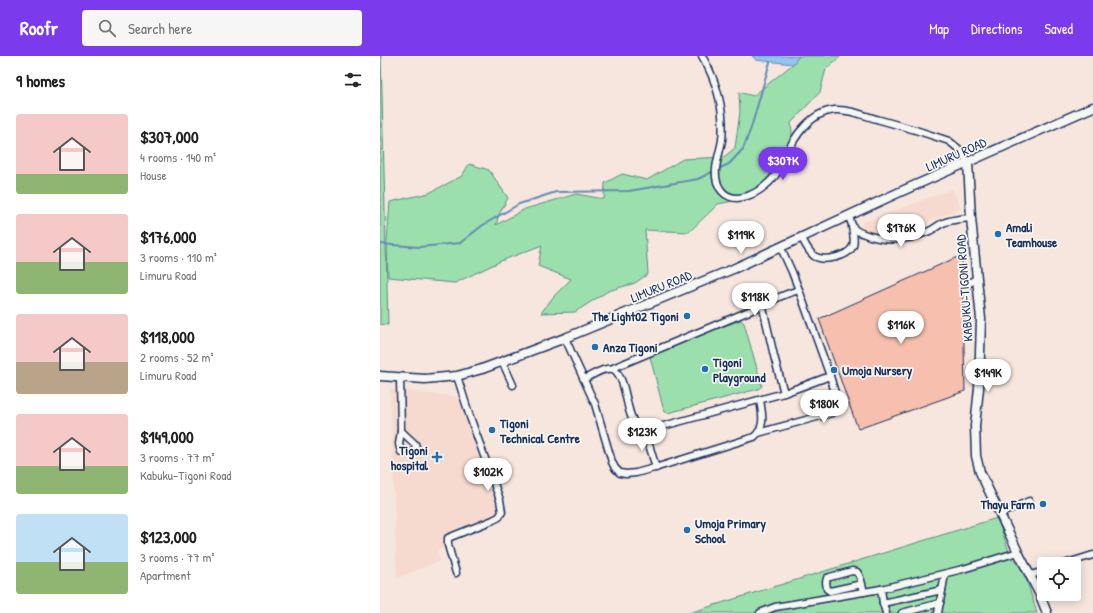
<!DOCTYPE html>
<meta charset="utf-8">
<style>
:root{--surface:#fff;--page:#f6f6f6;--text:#222;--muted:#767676;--accent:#7c3aed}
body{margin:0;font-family:"Patrick Hand",sans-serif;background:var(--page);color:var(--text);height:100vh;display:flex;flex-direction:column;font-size:15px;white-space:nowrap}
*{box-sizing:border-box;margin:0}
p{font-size:13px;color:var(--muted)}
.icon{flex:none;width:22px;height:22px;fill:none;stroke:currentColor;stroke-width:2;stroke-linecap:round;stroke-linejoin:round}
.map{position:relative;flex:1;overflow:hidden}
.panel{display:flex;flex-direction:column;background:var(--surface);width:380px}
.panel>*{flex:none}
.controls{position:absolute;left:657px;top:501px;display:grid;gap:8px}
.controls a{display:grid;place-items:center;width:44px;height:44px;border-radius:4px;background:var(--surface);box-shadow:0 2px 10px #0003;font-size:20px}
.price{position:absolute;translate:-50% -34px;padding:0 9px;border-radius:14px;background:#fff;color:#222;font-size:13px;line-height:26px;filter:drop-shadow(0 1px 2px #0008)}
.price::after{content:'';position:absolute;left:50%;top:24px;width:12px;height:9px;margin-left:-6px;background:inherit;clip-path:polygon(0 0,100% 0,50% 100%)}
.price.on{background:var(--accent);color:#fff}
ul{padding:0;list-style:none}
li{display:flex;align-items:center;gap:12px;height:100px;padding:0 16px}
li span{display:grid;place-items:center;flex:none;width:112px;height:80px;border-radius:4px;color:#555}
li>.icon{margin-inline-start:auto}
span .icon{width:48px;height:48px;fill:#fffc;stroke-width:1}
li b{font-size:17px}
h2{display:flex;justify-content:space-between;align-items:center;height:48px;padding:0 16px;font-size:17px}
header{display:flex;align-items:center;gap:24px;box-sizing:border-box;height:56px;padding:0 20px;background:var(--accent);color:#fff}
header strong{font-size:19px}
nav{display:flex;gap:22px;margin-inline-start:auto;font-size:14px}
.search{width:280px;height:36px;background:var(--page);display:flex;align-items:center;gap:10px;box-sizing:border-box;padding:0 14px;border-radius:4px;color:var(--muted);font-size:15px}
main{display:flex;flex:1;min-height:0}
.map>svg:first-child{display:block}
</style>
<header>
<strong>Roofr</strong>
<div class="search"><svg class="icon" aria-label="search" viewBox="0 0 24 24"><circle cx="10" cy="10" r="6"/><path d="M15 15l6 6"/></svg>Search here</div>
<nav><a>Map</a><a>Directions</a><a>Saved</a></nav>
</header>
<main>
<section class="panel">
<h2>9 homes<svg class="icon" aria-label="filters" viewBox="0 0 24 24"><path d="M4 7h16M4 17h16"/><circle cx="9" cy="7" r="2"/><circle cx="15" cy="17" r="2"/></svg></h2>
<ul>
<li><span style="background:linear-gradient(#f6c9c9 75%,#8fb573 0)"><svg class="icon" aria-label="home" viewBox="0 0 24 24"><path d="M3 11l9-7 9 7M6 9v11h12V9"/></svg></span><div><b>$307,000</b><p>4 rooms · 140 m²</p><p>House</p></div></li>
<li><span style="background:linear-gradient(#f6c9c9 60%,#8fb573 0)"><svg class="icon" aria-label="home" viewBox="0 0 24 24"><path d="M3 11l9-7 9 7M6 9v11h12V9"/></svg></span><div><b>$176,000</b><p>3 rooms · 110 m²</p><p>Limuru Road</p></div></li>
<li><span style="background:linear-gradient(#f6c9c9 60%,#b9a48a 0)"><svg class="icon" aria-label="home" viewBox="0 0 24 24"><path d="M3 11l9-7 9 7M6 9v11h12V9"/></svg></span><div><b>$118,000</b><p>2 rooms · 52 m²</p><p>Limuru Road</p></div></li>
<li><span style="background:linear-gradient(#f6c9c9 65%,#8fb573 0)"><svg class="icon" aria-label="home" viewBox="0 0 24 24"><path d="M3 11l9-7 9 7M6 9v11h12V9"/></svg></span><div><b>$149,000</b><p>3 rooms · 77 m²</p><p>Kabuku-Tigoni Road</p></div></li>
<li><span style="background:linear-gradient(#bfe0f5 60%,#8fb573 0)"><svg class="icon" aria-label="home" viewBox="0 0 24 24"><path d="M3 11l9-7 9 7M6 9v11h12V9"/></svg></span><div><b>$123,000</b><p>3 rooms · 77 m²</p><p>Apartment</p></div></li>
</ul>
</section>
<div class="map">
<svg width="713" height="557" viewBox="0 0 713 557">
<rect width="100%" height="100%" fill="#f6e6dd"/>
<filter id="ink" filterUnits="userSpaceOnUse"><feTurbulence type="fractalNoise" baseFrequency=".025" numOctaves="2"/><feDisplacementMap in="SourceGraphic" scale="8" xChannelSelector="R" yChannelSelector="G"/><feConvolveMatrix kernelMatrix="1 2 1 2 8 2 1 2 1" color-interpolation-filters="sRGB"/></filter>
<g filter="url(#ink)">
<!-- built -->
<g fill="#f6dacf">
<polygon points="572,133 581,152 526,175 501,177 490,176 482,173 482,167"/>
<polygon points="10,333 78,341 124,460 64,481 66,492 57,494 60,505 17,522"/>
</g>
<!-- green -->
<g fill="#9be0ac" stroke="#5b8885">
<polygon points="0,0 1,0 8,269 0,268"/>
<polygon points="419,0 461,0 446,13 440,36 411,67 415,107 374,141 338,148 309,176 265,174 268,218 255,227 228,235 195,256 161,257 174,240 191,223 158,210 162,189 121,205 75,227 8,221 7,185 10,146 49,137 82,120 89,108 109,114 128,142 119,158 116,169 145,153 196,138 224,143 225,127 242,118 267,124 303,103 344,101 355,92 360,56 359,36 373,40 413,8"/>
<polygon points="361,264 364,267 382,330 378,333 288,357 284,355 269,297"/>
<polygon points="617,462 630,498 644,516 657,557 309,557"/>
</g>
<!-- water -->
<polygon fill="#92c6ef" stroke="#628ab5" points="372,0 419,0 413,8 376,4"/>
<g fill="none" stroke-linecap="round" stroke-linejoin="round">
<!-- stream -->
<g stroke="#628ab5" stroke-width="2">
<polyline points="338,113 349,108 363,93 371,72 390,6"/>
<polyline points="0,188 39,191 80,187 103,169 139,148 176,136 249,135 318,123 334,115"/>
</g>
</g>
<!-- building -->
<polygon fill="#f7bfad" stroke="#1b2f5e" points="582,199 585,335 478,373 439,263"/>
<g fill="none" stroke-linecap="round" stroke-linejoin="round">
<defs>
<g id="minor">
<path d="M322,0C337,25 345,55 342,84C340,97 333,113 337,126C348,158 387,135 398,115C406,100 412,83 424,71C432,62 443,55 455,54C470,53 485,60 500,64C523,70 546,77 569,85L580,94L588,106"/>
<path d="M469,160C473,175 475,175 490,180C509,186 528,184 547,176C553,174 558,169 563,167C572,163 582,163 591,162"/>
<path d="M422,182C425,188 428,195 434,200C444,206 468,201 473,190C475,184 473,177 472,171"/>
<polyline points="584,231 597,222"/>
<path d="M185,282L215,348L232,406L235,412L240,417L246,418L256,417L278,411L374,381C386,371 382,357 380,344"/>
<polyline points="122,305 133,329"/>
<polyline points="233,312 386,248"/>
<polyline points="20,321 21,375"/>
<path d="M204,323C213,319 227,309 235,314C249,329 244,360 260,374L265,375L404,337L394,300L383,252C389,244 409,237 419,234L412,216L401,192"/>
<polyline points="404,337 450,320 419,234"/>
<path d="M21,375L35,388L36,391C34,398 27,398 21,396L19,388Z"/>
<polyline points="265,375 276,412"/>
<polyline points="378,377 452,357 457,354 459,350 450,320"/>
<polyline points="620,458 649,445"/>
<polyline points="684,508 713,499"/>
<polyline points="76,517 68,489 68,482 113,464 119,461 122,456 120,444 90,361 77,320"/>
<polyline points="651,519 664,515"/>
<path d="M482,528L450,535L447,533L446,526L447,522L450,521L472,515L477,516C481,520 482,529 484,536"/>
<polyline points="501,533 503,547 562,534"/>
<polyline points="503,547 506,557"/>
<polyline points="380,557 395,551 501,533 583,513 638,496"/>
<polyline points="522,557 560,547"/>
<polyline points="558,557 565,518"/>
</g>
<g id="major">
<polyline points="588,106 591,162 601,263 599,332 595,370 596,400 600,416 638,496 659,537 667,557"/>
<polyline points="0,320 45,323 77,320 102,313 185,282 353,213 522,135 713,51"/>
</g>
</defs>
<!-- minor casing -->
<use href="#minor" stroke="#1b2f5e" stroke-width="9"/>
<!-- major casing -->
<use href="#major" stroke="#1b2f5e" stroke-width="11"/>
<!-- minor -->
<use href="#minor" stroke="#f6f6f2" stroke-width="6"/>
<!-- major -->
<use href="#major" stroke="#f6f6f2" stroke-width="8"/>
</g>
</g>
<!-- markers -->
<g fill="#1f6fb2" stroke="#f6f6f2" stroke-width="1.5">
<circle cx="618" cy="178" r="4"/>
<circle cx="307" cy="260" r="4"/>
<circle cx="215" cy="291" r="4"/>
<circle cx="325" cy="313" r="4"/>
<circle cx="454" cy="314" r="4"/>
<circle cx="112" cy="374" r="4"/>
<path d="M55 395h4v4h4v4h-4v4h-4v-4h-4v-4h4z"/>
<circle cx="663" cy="448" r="4"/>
<circle cx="307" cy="474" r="4"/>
</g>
<g text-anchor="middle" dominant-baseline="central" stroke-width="3.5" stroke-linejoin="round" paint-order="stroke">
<!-- street labels -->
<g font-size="13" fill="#1b2f5e" stroke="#f6f6f2">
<text transform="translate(576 98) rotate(-24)">LIMURU ROAD</text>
<text transform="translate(281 230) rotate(-22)">LIMURU ROAD</text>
<text transform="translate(584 232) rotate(-94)">KABUKU-TIGONI ROAD</text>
</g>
<!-- poi labels -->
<g font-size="13" font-weight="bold" fill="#1b2f5e" stroke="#f6f6f2" text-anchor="start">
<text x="626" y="171">Amali<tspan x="626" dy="15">Teamhouse</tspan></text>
<text x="299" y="260" text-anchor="end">The Light02 Tigoni</text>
<text x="223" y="291">Anza Tigoni</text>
<text x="333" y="306">Tigoni<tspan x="333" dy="15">Playground</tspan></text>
<text x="462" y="314">Umoja Nursery</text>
<text x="120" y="367">Tigoni<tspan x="120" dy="15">Technical Centre</tspan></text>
<text x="48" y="394" text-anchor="end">Tigoni<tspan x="48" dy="15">hospital</tspan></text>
<text x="655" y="448" text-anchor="end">Thayu Farm</text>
<text x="315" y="467">Umoja Primary<tspan x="315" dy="15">School</tspan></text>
</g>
</g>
</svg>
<div class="controls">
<a><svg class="icon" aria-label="locate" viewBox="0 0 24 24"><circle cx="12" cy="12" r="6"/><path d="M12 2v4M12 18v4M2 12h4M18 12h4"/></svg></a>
</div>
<b class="price on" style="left:403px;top:125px">$307K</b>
<b class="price" style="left:521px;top:192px">$176K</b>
<b class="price" style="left:361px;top:199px">$119K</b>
<b class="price" style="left:375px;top:261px">$118K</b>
<b class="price" style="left:521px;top:289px">$116K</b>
<b class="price" style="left:608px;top:337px">$149K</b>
<b class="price" style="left:444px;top:368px">$180K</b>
<b class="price" style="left:262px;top:396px">$123K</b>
<b class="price" style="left:108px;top:436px">$102K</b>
</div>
</main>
